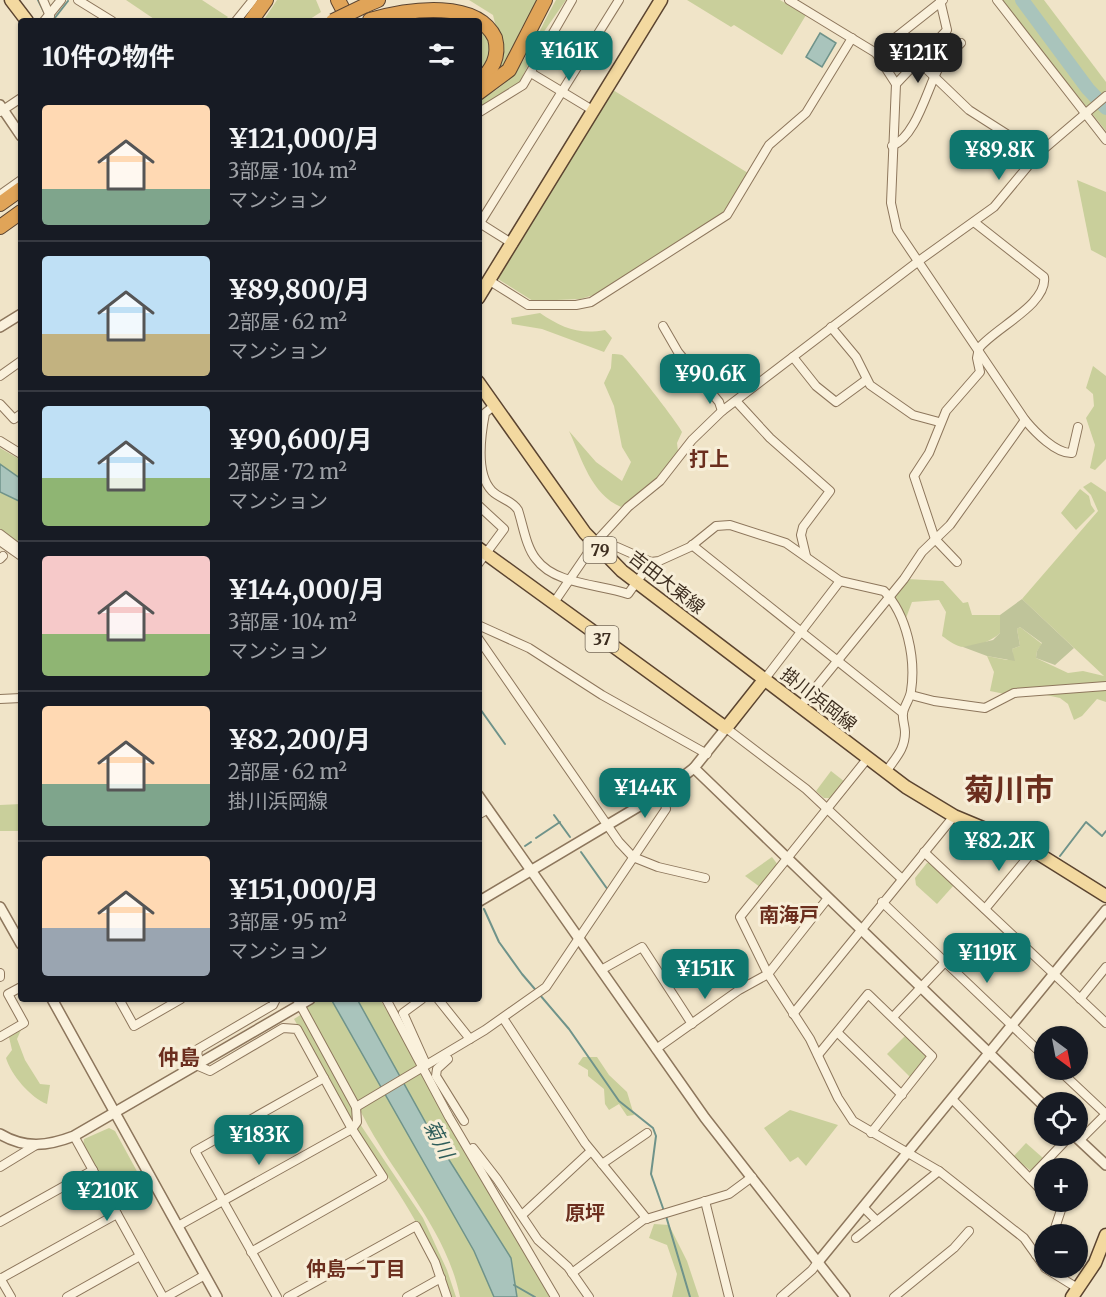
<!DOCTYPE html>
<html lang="ja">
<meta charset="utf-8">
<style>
:root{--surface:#171b24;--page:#242831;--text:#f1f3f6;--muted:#9ea1a6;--line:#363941;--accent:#0f766e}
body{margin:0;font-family:Merriweather,"Noto Sans JP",serif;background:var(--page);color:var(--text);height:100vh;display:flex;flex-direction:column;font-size:22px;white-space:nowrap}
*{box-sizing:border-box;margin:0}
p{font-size:20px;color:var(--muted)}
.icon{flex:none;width:33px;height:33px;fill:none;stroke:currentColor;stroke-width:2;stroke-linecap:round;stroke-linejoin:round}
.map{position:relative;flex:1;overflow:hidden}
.panel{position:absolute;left:18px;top:18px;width:464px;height:984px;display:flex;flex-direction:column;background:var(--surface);border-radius:6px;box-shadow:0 2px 4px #0004}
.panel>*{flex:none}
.needle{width:39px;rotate:148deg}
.buttons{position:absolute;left:1034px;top:1026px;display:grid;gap:12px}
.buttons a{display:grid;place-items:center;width:54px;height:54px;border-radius:50%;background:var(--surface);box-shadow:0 2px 4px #0004;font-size:30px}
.price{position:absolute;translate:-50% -51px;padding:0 14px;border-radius:12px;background:var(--accent);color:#fff;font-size:20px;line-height:39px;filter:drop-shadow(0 2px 3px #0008)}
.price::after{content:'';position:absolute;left:50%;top:36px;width:18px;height:14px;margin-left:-9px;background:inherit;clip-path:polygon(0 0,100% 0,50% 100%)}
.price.on{background:#222;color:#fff}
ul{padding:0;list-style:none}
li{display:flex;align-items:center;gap:18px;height:150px;padding:0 24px}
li+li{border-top:2px solid var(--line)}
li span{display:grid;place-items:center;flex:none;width:168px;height:120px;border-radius:6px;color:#555}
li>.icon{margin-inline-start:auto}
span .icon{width:72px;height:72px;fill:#fffc;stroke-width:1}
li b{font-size:26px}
h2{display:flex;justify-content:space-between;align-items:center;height:72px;padding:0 24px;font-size:26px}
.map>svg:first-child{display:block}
</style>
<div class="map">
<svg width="1106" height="1297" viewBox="0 0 1106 1297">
<rect width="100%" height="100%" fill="#f0e4c8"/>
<!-- green -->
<g fill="#c9cf9b">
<polygon points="126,0 202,0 228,17 224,21 157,21"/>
<polygon points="277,0 316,0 321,12 307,21 263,21"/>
<polygon points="469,0 540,0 521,29 511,60 482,86 503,56 493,15"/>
<path d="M556,0H566L543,33L520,82L479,109L478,99C521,84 535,36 556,0Z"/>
<polygon points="687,0 780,0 806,15 782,55 734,25 731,27"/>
<polygon points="1001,0 1044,0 1106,82 1106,131"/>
<path d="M444,6L484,21C489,42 496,59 479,75L478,21H396Z"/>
<polygon points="613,90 748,173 721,216 594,295 580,299 533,301 498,279"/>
<polygon points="1077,180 1106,192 1106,258 1091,250"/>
<path d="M540,313C562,328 579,335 605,330L612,338L604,352L542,329L512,324L511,318Z"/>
<path d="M612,354C615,354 619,354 622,355C627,358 679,424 682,432L677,443L679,459L667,474L621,507C591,494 582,459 569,431L596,462L622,481L631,462L622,447L614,406L604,383L611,368Z"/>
<polygon points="1093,366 1106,376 1106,459 1095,470 1090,468 1095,445 1086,418 1094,406 1093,394 1086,388"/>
<polygon points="0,448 21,460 21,544 0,530"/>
<polygon points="1091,482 1106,492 1106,702 1097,699 1082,716 1074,720 1068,704 1060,698 1037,693 1019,697 990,691 994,672 987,656 1007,660 1013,656 1012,649 1020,646 1017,629 1020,627 1042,644 1037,651 1036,658 1068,673 1083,671 1104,676 1022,599 1098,511 1091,495 1083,487"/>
<polygon points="1080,489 1089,496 1091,505 1095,511 1076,530 1061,513"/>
<path d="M908,579L943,581L963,603L968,602L972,615H1000V633C992,641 975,647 964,647C956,647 948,640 942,636L946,612L939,600L912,602L906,618L893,597Z"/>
<polygon points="831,771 845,782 832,798 824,798 816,791"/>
<polygon points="21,804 21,831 0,831 0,805"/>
<polygon points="772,857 778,865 760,887 745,876"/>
<polygon points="927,863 931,863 954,885 937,904 916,885 915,878"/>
<path d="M300,999H380L555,1297H460C446,1228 394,1177 363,1116C343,1077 321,1038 300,999Z"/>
<polygon points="302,1014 350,1100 355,1117 352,1123 294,1019"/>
<path d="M21,1030L17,1039L25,1060L40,1084L50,1085L47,1104C31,1098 11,1075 6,1058L12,1050L9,1037Z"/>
<polygon points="906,1035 927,1055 927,1059 911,1078 887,1054"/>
<polygon points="583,1057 597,1057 609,1075 627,1092 634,1115 627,1116 619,1104 609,1110 605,1104 604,1089 588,1076 588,1070 578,1064"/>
<polygon points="790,1110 838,1125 806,1166 798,1157 790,1162 764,1128"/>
<path d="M360,1124L423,1218L447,1270L456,1297H448C426,1228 397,1190 357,1132Z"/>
<polygon points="109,1128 115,1131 139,1175 109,1192 83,1146 84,1139"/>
<polygon points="1026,1143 1043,1158 1031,1171 1013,1157"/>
<polygon points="654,1224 669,1225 687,1261 699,1297 672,1297 677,1274 667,1245 649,1238"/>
</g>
<!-- cemetery -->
<polygon fill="#bfc49a" points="1022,599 1074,648 1055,665 1036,658 1037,651 1042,643 1020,627 1017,629 1020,646 1012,649 1015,661 987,656 963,647 993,640 1000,633 1000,615"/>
<!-- water -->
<g fill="#a9c4bc" stroke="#6f938a" stroke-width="1.5">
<polygon points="820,33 836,43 822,67 806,57"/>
<polygon points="0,464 21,479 21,502 0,492"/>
<polygon points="331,999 357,999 427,1125 511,1258 517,1297 494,1297 474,1251"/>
</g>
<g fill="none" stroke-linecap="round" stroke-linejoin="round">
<!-- stream -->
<g stroke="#6f938a" stroke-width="2">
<polyline points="38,0 44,12"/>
<polyline points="54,19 68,1"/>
<polyline points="478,706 505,744"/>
<polyline points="554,815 570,837"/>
<polyline points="536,838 560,822"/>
<polyline points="525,846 531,842"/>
<polyline points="581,852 608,890"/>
<polyline points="1060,856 1086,822 1102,836 1106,831"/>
<polyline points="484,909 499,942 522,974 569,1029 619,1101 653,1128 656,1136 651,1174 664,1211"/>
<polyline points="666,1216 690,1297"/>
<polyline points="514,1285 535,1297"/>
</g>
<!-- river -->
<polyline stroke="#a9c4bc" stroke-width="14" points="1022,0 1088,89 1106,108"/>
<defs>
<g id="minor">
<polyline points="43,0 50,16"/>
<polyline points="78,0 112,21"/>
<polyline points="789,0 876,53 896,84 891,203 897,230 1025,420 950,525 922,552 904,579 799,708"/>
<polyline points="997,0 1106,140"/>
<polyline points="44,21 61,0"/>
<polyline points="236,21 253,0"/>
<polyline points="876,53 943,0"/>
<polyline points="919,62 969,110 1038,154"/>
<polyline points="531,73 594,111"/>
<polyline points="896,84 947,30 940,0"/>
<polyline points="0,112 21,98"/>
<polyline points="478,113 523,85 572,0"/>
<path d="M892,146C916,137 927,89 939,67C944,59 954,50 961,43"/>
<polyline points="0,195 21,180"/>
<polyline points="478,222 513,244"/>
<polyline points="480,223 619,0"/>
<polyline points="490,281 528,305 576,305 591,302 727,215 769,145 806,113 852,38"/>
<polyline points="663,326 678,352 719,402 722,411"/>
<polyline points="831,327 856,357 870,385 913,415 939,422"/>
<polyline points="793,357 816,386 836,402 866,380"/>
<polyline points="0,376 21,361"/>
<polyline points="736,401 770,438 830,491 803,527 801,535 806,556"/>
<polyline points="0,404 14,419 21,414"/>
<path d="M495,405L485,413C481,434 475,474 492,491C500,499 512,500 518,510C523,525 526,547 536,559C555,585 600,584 628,594L651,562"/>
<path d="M1025,420C1035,432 1056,454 1072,453L1078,427"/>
<polyline points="0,441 21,454"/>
<polyline points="478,505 504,529 478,564"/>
<polyline points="0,534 21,550"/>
<polyline points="0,541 21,556"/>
<polyline points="692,545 903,713"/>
<path d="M617,547L651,562L659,561L690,547L716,526L730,525L786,543L840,581L884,591C907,615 916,659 911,691C910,699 904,706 903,713C902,719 905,726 905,732C905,750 895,758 886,772"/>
<polyline points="0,559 3,556"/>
<path d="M957,562L935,539L914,476L929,453L946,411L980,372L977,358L979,348C995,328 1048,304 1044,277L974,222"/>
<polyline points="553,604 594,544 628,507 660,481 692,440 722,411 920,260 994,207 1038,154 1106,96"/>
<polyline points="478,625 529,648 602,695 707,754"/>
<polyline points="478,638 619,842 633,857 658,867 705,878"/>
<polyline points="764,680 840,581"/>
<polyline points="911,695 934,701 985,708 1014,693 1106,686"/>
<polyline points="0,699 21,698"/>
<polyline points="726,728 806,789 902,879"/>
<polyline points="867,759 740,917 768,974 810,1039 838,1098 853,1121 939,1171 1024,1238 1044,1266"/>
<polyline points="478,815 488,809"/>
<polyline points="924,852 1106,1023"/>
<polyline points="882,902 1044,1056"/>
<polyline points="985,909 1033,851"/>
<polyline points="601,970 642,947 692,1024"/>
<polyline points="0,973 0,977"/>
<polyline points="119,999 134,1026 181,999"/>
<polyline points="386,999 449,1117 555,1297"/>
<polyline points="422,999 403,1013 425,1062"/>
<polyline points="438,999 470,1039"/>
<polyline points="1080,999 1106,967"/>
<polyline points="793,1014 954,816"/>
<polyline points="893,1017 945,962"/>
<polyline points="503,1018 585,1143 647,1219"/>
<polyline points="838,1033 902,1095"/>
<polyline points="0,1037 24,1023 8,994 21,987"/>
<polyline points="656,1049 739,990 768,974 828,898"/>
<polyline points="818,1055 868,994 932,1056 871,1133"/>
<polyline points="448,1059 437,1069 436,1076 464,1121"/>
<polyline points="1059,1070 1106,1114 1080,1140"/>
<polyline points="952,1099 1044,1193"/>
<polyline points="356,1107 485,1030 546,987 666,809 663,792"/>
<polyline points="74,1136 163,1297"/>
<polyline points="473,1148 497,1179 538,1240 568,1267 589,1297"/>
<polyline points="602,1164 647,1133"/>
<polyline points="0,1167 36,1145"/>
<polyline points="1030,1178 1070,1136"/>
<polyline points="705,1201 729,1297"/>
<polyline points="1053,1202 1061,1210 1053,1234"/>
<polyline points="863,1207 877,1221 939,1171"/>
<polyline points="522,1215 591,1151"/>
<polyline points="0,1222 93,1170"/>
<polyline points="178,1226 352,1129 357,1122 356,1107 297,999"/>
<polyline points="856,1238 877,1221"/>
<polyline points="251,1252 383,1177 352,1129 297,1029 283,1028 210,1071 196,1065 198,1049 273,1005 276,999"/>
<polyline points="1036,1255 1044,1247"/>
<polyline points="1045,1268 1079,1289"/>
<polyline points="572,1273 643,1220 729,1194 752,1177"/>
<polyline points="0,1278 11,1297"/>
<polyline points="0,1279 117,1214"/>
<polyline points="67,1297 140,1256"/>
<polyline points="166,1297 205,1275"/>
<polyline points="277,1297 195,1151 324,1078"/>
<polyline points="288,1297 416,1226 435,1262 447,1297"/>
<polyline points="407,1297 441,1278"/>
<polyline points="781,1297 812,1270 818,1262"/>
<polyline points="894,1297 954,1248 969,1231"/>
</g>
<g id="tertiary">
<polyline points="0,105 21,136"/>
<polyline points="0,327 21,314"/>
<polyline points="694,768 1044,1106"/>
<polyline points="478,795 705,1118 845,1297"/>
<polyline points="478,902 663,792 694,768 726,728"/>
<polyline points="0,907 21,944"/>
<polyline points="52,999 217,1297"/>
<path d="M0,1134C25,1149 48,1146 74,1136L310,999"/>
<polyline points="1075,1136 1106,1165"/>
<polyline points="818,1262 1106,910"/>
</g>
<g id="primary">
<polyline points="11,0 27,21"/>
<polyline points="478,298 661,0"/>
<polyline points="478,382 585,533 622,571 906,787 954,816 1026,846 1106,896"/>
<polyline points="478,548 726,728 764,680"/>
<polyline points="1072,1297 1095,1263 1106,1235"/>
</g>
<g id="motorway">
<polyline points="338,0 349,21"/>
<polyline points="364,6 378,0"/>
<path d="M370,20C412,8 477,0 495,38C500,57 492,70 478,83"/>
<polyline points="251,21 266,0"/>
<polyline points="478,93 509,70 545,0"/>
<polyline points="0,204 21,189"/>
<polyline points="0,227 21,212"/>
</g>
</defs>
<!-- minor casing -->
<use href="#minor" stroke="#8d765c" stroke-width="10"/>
<!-- tertiary casing -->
<use href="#tertiary" stroke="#8d765c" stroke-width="12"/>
<!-- primary casing -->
<use href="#primary" stroke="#5b4430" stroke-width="15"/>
<!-- motorway casing -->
<use href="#motorway" stroke="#5b4430" stroke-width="16"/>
<!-- minor -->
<use href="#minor" stroke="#faf1dc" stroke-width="8"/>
<!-- tertiary -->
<use href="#tertiary" stroke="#faf1dc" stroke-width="9"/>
<!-- primary -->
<use href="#primary" stroke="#f3d9a0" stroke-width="12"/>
<!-- motorway -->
<use href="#motorway" stroke="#e0a458" stroke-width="14"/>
<defs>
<polyline id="motorway-bridge" points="333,21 364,6"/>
</defs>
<!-- motorway-bridge casing -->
<use href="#motorway-bridge" stroke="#5b4430" stroke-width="16" stroke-linecap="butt"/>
<!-- motorway-bridge -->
<use href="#motorway-bridge" stroke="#e0a458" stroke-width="14"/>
</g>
<g text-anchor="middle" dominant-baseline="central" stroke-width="6" stroke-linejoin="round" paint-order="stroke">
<!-- shield labels -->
<g fill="#f7eed8" stroke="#756857" stroke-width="1.5">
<rect x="583.5" y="537" width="33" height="26" rx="4.5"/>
<rect x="585.5" y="626" width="33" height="26" rx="4.5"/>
</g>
<g font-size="16" font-weight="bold" fill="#3d2e20">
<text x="600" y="550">79</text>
<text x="602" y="639">37</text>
</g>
<!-- street labels -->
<g font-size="18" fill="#3d2e20" stroke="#f7eed8">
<text transform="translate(667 582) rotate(38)">吉田大東線</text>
<text transform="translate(819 699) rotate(38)">掛川浜岡線</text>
</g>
<!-- neighbourhood labels -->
<g font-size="20" font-weight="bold" fill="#6b2e1e" stroke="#f7eed8">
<text x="709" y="458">打上</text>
<text x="789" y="914">南海戸</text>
<text x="585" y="1212">原坪</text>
<text x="356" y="1268">仲島一丁目</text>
</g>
<!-- water labels -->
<g font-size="20" font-style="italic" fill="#2f5d5a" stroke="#f7eed8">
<text transform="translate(439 1139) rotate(62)">菊川</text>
</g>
<!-- quarter labels -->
<g font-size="21" font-weight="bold" fill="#6b2e1e" stroke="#f7eed8">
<text x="179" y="1057">仲島</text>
</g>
<!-- town labels -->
<g font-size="30" font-weight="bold" fill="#6b2e1e" stroke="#f7eed8">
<text x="1009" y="789">菊川市</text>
</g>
</g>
</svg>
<div class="buttons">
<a><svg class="needle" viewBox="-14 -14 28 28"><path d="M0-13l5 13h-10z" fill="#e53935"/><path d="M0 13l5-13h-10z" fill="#9ea1a6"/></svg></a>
<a><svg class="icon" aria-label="locate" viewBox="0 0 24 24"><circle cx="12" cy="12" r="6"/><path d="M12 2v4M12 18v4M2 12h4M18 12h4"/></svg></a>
<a>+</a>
<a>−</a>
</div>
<b class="price" style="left:569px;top:82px">¥161K</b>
<b class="price on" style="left:918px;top:84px">¥121K</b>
<b class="price" style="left:999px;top:181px">¥89.8K</b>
<b class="price" style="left:710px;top:405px">¥90.6K</b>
<b class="price" style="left:645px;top:819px">¥144K</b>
<b class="price" style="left:999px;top:872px">¥82.2K</b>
<b class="price" style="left:987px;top:984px">¥119K</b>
<b class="price" style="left:705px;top:1000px">¥151K</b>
<b class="price" style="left:259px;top:1166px">¥183K</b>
<b class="price" style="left:107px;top:1222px">¥210K</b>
<section class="panel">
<h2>10件の物件<svg class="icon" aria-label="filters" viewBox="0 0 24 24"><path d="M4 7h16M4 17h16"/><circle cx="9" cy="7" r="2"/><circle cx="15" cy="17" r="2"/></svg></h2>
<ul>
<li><span style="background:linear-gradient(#ffd9b3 70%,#7fa58c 0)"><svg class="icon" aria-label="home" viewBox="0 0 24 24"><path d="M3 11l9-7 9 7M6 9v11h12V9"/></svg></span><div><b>¥121,000/月</b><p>3部屋 · 104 m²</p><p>マンション</p></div></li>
<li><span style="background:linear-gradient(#bfe0f5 65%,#c2b280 0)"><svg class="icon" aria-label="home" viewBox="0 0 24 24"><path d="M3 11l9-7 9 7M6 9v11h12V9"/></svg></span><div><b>¥89,800/月</b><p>2部屋 · 62 m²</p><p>マンション</p></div></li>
<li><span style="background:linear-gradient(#bfe0f5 60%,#8fb573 0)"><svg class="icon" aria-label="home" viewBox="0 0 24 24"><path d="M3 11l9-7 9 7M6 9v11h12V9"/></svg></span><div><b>¥90,600/月</b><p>2部屋 · 72 m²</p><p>マンション</p></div></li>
<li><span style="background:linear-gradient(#f6c9c9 65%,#8fb573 0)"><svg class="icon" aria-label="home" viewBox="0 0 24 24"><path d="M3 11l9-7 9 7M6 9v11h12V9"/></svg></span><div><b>¥144,000/月</b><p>3部屋 · 104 m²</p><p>マンション</p></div></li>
<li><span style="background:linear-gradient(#ffd9b3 65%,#7fa58c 0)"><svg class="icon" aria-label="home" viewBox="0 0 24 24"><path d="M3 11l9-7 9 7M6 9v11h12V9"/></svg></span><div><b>¥82,200/月</b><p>2部屋 · 62 m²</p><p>掛川浜岡線</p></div></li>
<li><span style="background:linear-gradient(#ffd9b3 60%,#9aa5b1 0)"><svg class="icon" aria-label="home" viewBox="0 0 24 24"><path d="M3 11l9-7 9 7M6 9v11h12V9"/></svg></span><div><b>¥151,000/月</b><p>3部屋 · 95 m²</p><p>マンション</p></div></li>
</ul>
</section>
</div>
